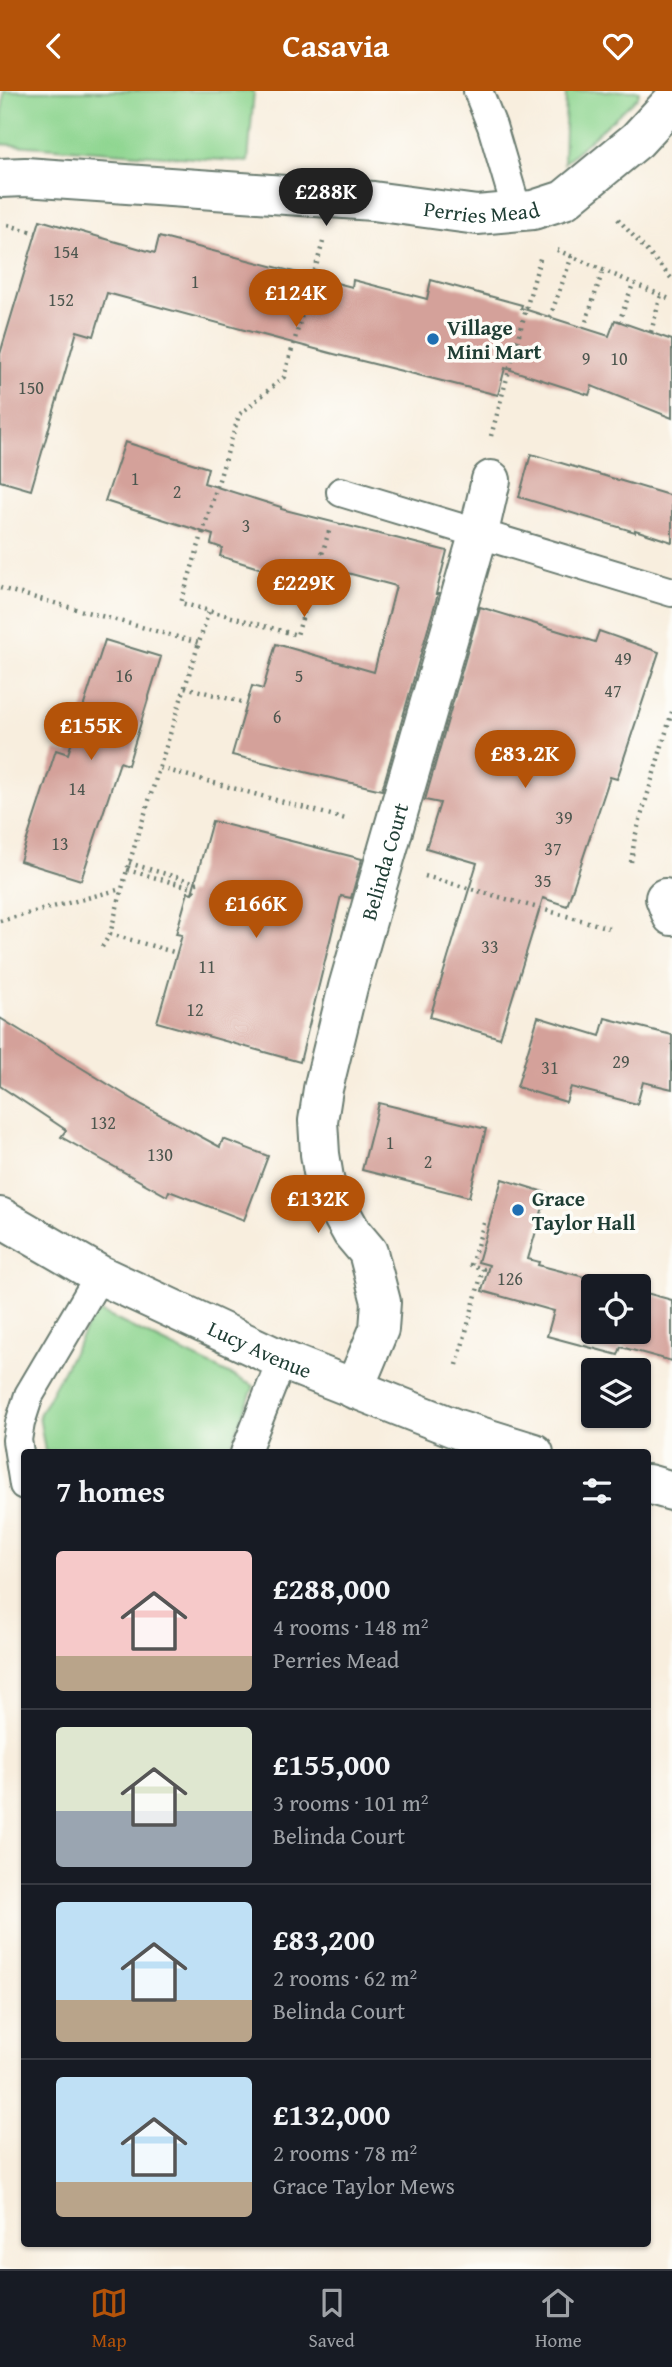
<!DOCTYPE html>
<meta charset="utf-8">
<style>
:root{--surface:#171b24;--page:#242831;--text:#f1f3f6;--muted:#9ea1a6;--line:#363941;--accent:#b45309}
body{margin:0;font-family:"Gentium Book Plus",serif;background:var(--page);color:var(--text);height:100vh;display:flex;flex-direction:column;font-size:26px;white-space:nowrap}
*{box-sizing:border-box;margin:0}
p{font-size:23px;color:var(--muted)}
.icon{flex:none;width:38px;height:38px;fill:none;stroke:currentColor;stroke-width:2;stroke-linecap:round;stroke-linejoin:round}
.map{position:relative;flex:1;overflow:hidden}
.details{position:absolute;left:21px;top:1358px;width:630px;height:798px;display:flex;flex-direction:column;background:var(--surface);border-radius:7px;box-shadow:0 2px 5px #0004}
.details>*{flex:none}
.fabs{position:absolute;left:581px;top:1183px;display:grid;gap:14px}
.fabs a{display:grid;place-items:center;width:70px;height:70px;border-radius:7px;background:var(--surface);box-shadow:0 2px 5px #0004;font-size:35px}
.price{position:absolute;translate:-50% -60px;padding:0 16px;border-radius:24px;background:var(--accent);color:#fff;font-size:23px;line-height:46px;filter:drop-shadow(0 2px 4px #0008)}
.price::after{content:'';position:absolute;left:50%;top:42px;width:21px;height:16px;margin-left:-10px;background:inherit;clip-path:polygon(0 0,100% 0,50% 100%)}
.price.on{background:#222;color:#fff}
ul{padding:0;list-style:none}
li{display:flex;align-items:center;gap:21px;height:175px;padding:0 35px}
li+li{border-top:2px solid var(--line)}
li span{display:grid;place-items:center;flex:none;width:196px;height:140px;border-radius:7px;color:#555}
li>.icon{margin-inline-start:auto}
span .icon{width:84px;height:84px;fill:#fffc;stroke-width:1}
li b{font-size:30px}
h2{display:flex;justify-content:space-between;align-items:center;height:84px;padding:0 35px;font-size:30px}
header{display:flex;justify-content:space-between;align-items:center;height:91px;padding:0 35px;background:var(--accent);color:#fff;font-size:32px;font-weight:600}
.tab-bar{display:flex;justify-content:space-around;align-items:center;height:98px;border-top:2px solid var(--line);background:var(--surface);font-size:19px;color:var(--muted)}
.tab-bar a{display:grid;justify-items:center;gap:4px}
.tab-bar .on{color:var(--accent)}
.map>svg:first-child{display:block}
</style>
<header><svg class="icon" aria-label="back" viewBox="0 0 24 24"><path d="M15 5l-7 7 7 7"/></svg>Casavia<svg class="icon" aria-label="heart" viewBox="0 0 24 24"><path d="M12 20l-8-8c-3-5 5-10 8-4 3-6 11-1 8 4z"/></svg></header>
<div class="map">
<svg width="672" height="2178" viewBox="0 0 672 2178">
<rect width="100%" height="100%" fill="#fdfcf7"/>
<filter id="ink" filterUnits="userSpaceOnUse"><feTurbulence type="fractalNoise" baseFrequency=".0143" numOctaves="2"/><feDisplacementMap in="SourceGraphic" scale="14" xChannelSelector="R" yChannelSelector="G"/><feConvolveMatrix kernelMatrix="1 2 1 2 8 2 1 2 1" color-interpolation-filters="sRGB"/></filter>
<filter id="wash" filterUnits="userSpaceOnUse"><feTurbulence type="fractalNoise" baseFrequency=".00686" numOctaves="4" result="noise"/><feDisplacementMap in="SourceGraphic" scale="28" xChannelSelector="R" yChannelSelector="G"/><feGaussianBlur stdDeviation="1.57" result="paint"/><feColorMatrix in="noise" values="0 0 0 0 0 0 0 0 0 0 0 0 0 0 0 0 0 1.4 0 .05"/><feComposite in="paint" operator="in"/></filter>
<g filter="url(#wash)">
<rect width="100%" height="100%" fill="#f8eede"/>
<!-- green -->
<g fill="#8ed590" stroke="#568962" stroke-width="2">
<polygon points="4,0 254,0 248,71 0,53"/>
<polygon points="566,0 639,0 638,6 564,72"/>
<polygon points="96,1219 254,1295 228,1361 45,1361 39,1324"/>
</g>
<g id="blocks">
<!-- building -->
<g fill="#d4a19a">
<polygon points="40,129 155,162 159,146 352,196 353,189 427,208 431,189 522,214 521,217 609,245 615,229 672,249 672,327 592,295 589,304 505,277 498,304 334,263 107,202 94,245 77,240 31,399 0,390 0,263"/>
<polygon points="125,351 208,377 204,392 281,416 281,418 447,460 436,503 438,503 382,699 232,664 252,595 263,598 276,553 374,581 396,495 310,472 304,491 220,465 222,457 211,453 213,444 105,410"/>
<polygon points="531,363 672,405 672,451 635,439 635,441 519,406"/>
<polygon points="480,516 595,551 599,540 659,561 617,688 610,686 567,815 543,807 500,947 430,926 477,772 426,757 440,712 425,709"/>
<polygon points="105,549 161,566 128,674 120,671 81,789 20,770 56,659 68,663"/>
<polygon points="212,730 362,768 351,807 341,805 300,971 157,931 182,844 176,843 188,801 192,802"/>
<polygon points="538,926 600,945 605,927 672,944 672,998 643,991 637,1013 571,996 566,1011 517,996"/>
<polygon points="0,927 142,1014 220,1056 223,1048 268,1065 244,1129 169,1100 167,1105 61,1046 66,1039 0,995"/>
<polygon points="379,1012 486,1038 469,1106 362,1079"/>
<polygon points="502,1088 547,1102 528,1168 539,1171 538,1174 619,1195 593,1195 593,1241 639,1241 639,1200 672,1209 672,1270 621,1256 618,1264 547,1245 554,1220 482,1200 489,1174 478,1171"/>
</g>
</g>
</g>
<g filter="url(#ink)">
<use href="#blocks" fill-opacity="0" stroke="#6b7b70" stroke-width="2"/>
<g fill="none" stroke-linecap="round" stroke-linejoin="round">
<defs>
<g id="service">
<polyline points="478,0 492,35 517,120"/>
<polyline points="341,401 672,501"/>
<polyline points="245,1362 282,1269"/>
<polyline points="24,1394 17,1349 20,1332 29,1304 100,1184"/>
</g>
<g id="minor">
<path id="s1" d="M0,87L25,86L373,110L477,124L533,119L564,109L637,49L672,11"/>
<polyline points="665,807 672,825"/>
<path id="s2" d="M354,1298L379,1238L381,1211L368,1161L352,1142L325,1093L320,1063L318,1030L323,998L348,896L479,441L491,389"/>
</g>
<g id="tertiary">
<path id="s3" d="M0,1126L100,1184L282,1269L457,1338L534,1362"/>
<polyline points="648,1393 672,1400"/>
</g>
</defs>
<!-- service casing -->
<use href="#service" stroke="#6b7b70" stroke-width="32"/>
<!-- minor casing -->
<use href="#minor" stroke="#6b7b70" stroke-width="42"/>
<!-- tertiary casing -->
<use href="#tertiary" stroke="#6b7b70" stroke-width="42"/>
<!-- path -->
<g stroke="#6b7b70" stroke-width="4.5" stroke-dasharray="2 5" stroke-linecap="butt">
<polyline points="618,128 672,188"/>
<polyline points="8,134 36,142"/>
<polyline points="323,151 284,286 239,324 181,512 297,544 330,437"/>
<polyline points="557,159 672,209"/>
<polyline points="550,226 572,165"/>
<polyline points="619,231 633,193"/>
<polyline points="584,237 603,179"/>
<polyline points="651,241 661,204"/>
<polyline points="491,345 541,164"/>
<polyline points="0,497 199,552"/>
<polyline points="185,596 245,612"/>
<polyline points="160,677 349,729"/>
<polyline points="631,771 635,746 672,621"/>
<polyline points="129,772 196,792 203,791"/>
<polyline points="127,779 190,796 197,804"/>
<polyline points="425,785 609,837"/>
<polyline points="0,830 121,798"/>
<polyline points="110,843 177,862"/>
<polyline points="102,856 110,843 127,779 209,520"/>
<polyline points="457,1274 483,1178 471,1174 484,1132"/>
</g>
<!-- service -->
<use href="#service" stroke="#fff" stroke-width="28"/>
<!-- minor -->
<use href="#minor" stroke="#fff" stroke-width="38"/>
<!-- tertiary -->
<use href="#tertiary" stroke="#fff" stroke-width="38"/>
</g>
</g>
<!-- markers -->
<g fill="#1f6fb2" stroke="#fdfcf7" stroke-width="2.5">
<circle cx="433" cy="248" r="7"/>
<circle cx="518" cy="1119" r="7"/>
</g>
<g text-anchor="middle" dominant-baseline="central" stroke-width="7" stroke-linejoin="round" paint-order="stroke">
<!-- number labels -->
<g font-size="18" fill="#4c564e">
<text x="66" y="160">154</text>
<text x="195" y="190">1</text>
<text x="61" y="208">152</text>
<text x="586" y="267">9</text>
<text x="619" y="267">10</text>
<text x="31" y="296">150</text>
<text x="135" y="387">1</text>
<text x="177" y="400">2</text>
<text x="246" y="434">3</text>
<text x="623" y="567">49</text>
<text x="124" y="584">16</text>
<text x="299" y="584">5</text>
<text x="613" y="599">47</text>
<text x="277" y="625">6</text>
<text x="77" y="697">14</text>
<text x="564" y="726">39</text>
<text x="60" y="752">13</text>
<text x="553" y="757">37</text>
<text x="543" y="789">35</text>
<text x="490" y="855">33</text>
<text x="207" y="875">11</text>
<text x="195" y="918">12</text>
<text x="621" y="970">29</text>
<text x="550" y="976">31</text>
<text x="103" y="1031">132</text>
<text x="390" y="1051">1</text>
<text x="160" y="1063">130</text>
<text x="428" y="1070">2</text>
<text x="510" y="1187">126</text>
</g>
<!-- street labels -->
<g font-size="21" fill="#1f3d34" stroke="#fdfcf7">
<text stroke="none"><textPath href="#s1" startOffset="483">Perries Mead</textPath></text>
<text stroke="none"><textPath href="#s2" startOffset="556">Belinda Court</textPath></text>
<text stroke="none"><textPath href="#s3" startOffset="292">Lucy Avenue</textPath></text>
</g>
<!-- poi labels -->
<g font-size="21" font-weight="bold" fill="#1f3d34" stroke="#fdfcf7" text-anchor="start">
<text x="447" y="236">Village<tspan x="447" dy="24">Mini Mart</tspan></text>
<text x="532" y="1107">Grace<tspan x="532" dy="24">Taylor Hall</tspan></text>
</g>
</g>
</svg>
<div class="fabs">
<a><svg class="icon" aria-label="locate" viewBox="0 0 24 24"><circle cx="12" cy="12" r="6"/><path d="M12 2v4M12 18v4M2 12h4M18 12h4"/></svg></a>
<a><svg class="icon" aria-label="layers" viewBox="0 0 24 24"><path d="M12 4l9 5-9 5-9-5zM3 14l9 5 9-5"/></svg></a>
</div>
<b class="price on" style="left:326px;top:137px">£288K</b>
<b class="price" style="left:296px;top:238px">£124K</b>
<b class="price" style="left:304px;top:528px">£229K</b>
<b class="price" style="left:91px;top:671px">£155K</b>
<b class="price" style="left:525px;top:699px">£83.2K</b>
<b class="price" style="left:256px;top:849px">£166K</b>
<b class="price" style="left:318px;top:1144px">£132K</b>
<section class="details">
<h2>7 homes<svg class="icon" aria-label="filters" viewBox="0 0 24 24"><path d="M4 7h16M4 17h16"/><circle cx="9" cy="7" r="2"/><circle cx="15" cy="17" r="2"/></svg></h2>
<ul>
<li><span style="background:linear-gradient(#f6c9c9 75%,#b9a48a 0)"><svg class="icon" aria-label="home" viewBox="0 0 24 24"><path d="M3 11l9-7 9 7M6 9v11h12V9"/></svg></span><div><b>£288,000</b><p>4 rooms · 148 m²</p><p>Perries Mead</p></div></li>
<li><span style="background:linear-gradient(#dfe7d0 60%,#9aa5b1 0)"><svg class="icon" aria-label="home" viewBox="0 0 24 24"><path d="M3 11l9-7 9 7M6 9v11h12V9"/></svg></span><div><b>£155,000</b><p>3 rooms · 101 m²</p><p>Belinda Court</p></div></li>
<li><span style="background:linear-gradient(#bfe0f5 70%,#b9a48a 0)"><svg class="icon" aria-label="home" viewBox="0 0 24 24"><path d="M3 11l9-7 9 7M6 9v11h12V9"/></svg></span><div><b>£83,200</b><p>2 rooms · 62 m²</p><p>Belinda Court</p></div></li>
<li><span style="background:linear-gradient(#bfe0f5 75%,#b9a48a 0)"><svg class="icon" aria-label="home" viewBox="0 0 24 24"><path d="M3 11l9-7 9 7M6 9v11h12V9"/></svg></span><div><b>£132,000</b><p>2 rooms · 78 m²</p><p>Grace Taylor Mews</p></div></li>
</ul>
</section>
</div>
<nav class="tab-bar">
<a class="on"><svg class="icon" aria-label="map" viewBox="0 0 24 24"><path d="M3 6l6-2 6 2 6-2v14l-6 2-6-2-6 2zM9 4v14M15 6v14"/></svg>Map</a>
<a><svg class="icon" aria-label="saved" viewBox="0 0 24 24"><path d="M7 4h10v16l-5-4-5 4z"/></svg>Saved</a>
<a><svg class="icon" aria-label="home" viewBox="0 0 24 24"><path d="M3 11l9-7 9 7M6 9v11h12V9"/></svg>Home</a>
</nav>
